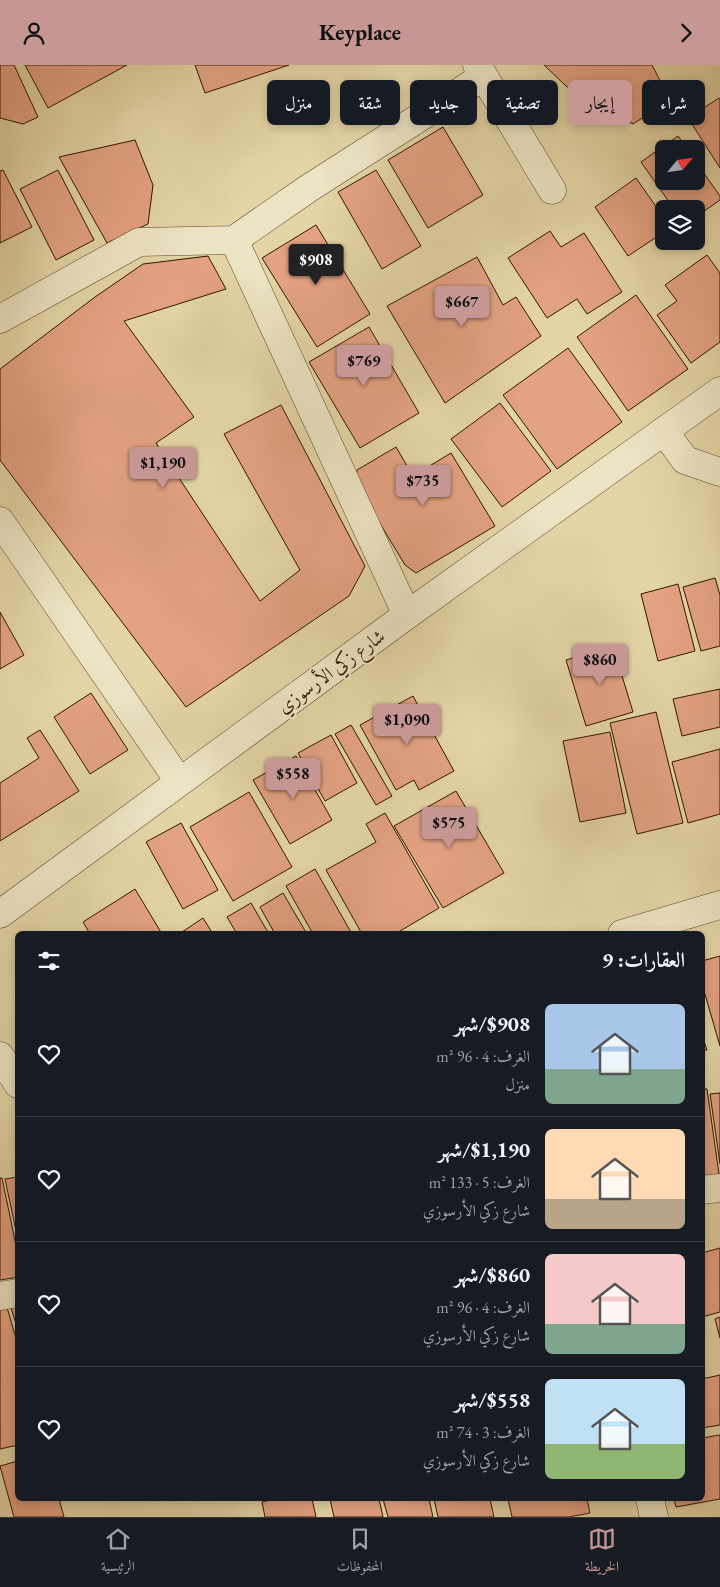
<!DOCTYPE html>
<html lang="ar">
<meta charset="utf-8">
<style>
:root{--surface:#171b24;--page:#20242c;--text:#f1f3f6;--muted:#9ea1a6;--line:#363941;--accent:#c59692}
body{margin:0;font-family:"EB Garamond",Amiri,serif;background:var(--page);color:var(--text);direction:rtl;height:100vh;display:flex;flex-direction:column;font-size:19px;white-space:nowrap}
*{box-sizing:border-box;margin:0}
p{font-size:16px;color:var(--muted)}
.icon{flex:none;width:28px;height:28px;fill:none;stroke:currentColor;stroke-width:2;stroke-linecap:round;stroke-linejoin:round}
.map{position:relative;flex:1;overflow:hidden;direction:ltr}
.sheet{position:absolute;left:15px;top:866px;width:690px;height:570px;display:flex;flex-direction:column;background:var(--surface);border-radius:8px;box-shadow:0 2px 8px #0003;direction:rtl}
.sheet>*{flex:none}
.top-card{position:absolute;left:15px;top:15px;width:690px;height:45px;direction:rtl;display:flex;gap:10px}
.needle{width:32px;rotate:61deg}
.controls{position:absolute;left:655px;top:75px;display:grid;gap:10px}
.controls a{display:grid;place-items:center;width:50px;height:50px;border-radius:8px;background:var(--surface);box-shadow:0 2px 8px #0003;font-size:25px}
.price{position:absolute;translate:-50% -42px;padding:0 11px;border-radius:5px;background:var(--accent);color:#111;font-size:16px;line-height:32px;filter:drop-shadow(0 1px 2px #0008)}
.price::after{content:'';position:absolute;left:50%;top:30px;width:15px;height:11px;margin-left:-8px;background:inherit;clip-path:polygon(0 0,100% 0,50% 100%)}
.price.active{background:#222;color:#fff}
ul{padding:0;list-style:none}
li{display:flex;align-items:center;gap:15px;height:125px;padding:0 20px}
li+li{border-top:1px solid var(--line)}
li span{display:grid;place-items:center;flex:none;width:140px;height:100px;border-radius:8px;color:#555}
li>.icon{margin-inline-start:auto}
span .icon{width:60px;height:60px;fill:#fffc;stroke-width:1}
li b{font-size:21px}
h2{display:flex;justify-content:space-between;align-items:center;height:60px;padding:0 20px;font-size:21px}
.tag{padding:0 18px;border-radius:8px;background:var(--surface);box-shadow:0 2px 8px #0003;font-size:18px;line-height:45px}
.tag.active{background:var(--accent);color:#111}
header{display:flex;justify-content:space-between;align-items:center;height:65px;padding:0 20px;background:var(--accent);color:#111;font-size:22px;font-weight:700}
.dock{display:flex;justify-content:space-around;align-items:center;height:70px;border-top:1px solid var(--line);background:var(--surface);font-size:14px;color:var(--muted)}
.dock a{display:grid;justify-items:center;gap:2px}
.dock .active{color:var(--accent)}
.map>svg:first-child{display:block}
</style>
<header><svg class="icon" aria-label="forward" viewBox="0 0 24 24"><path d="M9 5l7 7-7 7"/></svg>Keyplace<svg class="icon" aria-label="person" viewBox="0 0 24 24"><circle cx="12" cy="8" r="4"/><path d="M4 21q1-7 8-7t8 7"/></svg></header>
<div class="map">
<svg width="720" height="1452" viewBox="0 0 720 1452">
<rect width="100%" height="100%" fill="#e4d5a6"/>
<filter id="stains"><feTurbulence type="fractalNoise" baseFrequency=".004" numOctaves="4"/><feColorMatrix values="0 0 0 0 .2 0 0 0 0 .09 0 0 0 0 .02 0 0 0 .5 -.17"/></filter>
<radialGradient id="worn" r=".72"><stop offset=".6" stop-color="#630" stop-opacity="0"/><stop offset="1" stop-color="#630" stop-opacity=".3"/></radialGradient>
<!-- building -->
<g fill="#e3a282" stroke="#301503">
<polygon points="0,0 14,0 38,52 23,59 0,53"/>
<polygon points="25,0 127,0 48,43"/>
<polygon points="195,0 289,0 205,28"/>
<polygon points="544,0 652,0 670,35 633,59 566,21"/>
<polygon points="719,33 720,35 720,103 688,53"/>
<polygon points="443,62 483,130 428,163 388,95"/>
<polygon points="678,71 687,84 664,84 664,116 696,116 696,97 720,131 720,135 696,152 696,144 674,144 641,97"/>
<polygon points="135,75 153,120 148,159 107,178 59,92"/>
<polygon points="3,105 32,162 0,178 0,106"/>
<polygon points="58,105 94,175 56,195 20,124"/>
<polygon points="376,105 421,181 382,204 338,127"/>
<polygon points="636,113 664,153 664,167 628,191 595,142"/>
<polygon points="316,160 370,249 317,282 262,193"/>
<polygon points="550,166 561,182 584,168 622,227 587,249 577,234 547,253 508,193"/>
<polygon points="707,190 720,208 720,277 691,298 657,250 677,236 665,220"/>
<polygon points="208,191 226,224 124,256 194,352 156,378 260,536 300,505 224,369 281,340 365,501 349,531 186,642 0,395 0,304 95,232 143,199"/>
<polygon points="477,192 503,240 516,232 541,271 445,338 387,241"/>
<polygon points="636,230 688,304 628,346 577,272"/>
<polygon points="369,262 419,348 360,383 309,297"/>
<polygon points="568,283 622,357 557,404 503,330"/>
<polygon points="500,338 551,406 502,442 451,374"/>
<polygon points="396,382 413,411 451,388 495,461 416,508 405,500 355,417 357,405"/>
<polygon points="715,513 720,530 720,581 701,586 683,522"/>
<polygon points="678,519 695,586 658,596 641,529"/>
<polygon points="0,547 24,590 0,604"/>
<polygon points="613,581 633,647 586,661 566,595"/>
<polygon points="720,624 720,662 682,671 673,634"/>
<polygon points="91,628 128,685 90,709 54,652"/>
<polygon points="413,631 454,706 419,725 414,715 396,725 360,660"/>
<polygon points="656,647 683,758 637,769 610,658"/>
<polygon points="351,660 392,731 376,740 335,669"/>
<polygon points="40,665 79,726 0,776 0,718 39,693 27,673"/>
<polygon points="610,667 626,748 580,757 563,676"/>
<polygon points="331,670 357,718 325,736 298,688"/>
<polygon points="720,684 720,749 688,758 672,697"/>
<polygon points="296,691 332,755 290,779 253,715"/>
<polygon points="456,726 504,808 443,843 394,761"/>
<polygon points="249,727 292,802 233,836 190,762"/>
<polygon points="385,748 439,843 395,869 362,869 326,805 376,777 366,759"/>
<polygon points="181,758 218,825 183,844 146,777"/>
<polygon points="315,804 352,869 313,869 286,821"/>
<polygon points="135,824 162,869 90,869 83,857"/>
<polygon points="283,828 307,869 275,869 260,842"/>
<polygon points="251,838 269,869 237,869 227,852"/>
<polygon points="203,853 213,869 179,869"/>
<polygon points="720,891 720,981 702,919 702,896"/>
<polygon points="702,970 707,985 702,986"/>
<polygon points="702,1024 707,1024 719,1109 702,1112"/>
<polygon points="720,1028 720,1099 710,1029"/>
<polygon points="18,1112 18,1175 5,1114"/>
<polygon points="0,1113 2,1113 18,1190 18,1212 0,1215"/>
<polygon points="720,1183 720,1247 702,1252 702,1188"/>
<polygon points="18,1238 18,1265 10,1240"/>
<polygon points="6,1239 18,1280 18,1380 0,1384 0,1241"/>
<polygon points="720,1252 720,1273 715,1254"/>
<polygon points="720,1310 720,1360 702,1363 702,1314"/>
<polygon points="720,1370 720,1434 676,1442 674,1434 702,1434 702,1373"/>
<polygon points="18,1396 18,1434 59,1434 64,1452 14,1452 0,1401"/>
<polygon points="274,1434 312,1434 316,1452 265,1452 262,1437"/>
<polygon points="330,1434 379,1434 383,1452 334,1452"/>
<polygon points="383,1434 429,1434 433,1452 388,1452"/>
<polygon points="434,1434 490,1434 494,1452 438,1452"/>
<polygon points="508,1434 587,1434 590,1448 569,1452 512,1452"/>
</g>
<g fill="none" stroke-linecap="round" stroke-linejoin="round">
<defs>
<g id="minor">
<polyline points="477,0 552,125"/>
<polyline points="234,175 407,550"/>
<polyline points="0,254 139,177 234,175 309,123 483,12"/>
<polyline points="0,456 179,716"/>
<polyline points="622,869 720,840"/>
<polyline points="0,991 18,1019"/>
<polyline points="650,1434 654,1452"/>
</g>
<g id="tertiary">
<polyline points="664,366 685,395 720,407"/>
<polyline points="0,849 407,550 720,326"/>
<polyline points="702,1125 720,1123"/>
<polyline points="0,1231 18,1228"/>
</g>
</defs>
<!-- minor casing -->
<use href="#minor" stroke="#5d452c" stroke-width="29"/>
<!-- tertiary casing -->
<use href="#tertiary" stroke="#5d452c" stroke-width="29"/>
<!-- minor -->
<use href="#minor" stroke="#ede4c5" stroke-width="28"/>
<!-- tertiary -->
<use href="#tertiary" stroke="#ede4c5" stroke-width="28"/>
</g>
<g text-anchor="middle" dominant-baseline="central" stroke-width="4" stroke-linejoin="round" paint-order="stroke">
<!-- street labels -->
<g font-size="19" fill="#301503" stroke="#ede4c5">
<text transform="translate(331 606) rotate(-36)">شارع زكي الأرسوزي</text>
</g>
</g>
<rect width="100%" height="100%" filter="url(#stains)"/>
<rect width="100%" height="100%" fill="url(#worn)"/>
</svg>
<div class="controls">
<a><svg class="needle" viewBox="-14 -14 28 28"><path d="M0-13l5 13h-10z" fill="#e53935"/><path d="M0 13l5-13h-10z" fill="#9ea1a6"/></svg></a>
<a><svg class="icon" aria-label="layers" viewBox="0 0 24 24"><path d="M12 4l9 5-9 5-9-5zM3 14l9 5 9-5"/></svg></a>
</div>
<b class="price active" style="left:316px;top:221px">$908</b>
<b class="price" style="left:462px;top:263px">$667</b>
<b class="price" style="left:364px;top:322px">$769</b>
<b class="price" style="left:163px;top:424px">$1,190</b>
<b class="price" style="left:423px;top:442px">$735</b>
<b class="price" style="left:600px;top:621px">$860</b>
<b class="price" style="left:407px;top:681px">$1,090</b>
<b class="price" style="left:293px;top:735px">$558</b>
<b class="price" style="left:449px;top:784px">$575</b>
<div class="top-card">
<a class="tag">شراء</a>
<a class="tag active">إيجار</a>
<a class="tag">تصفية</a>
<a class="tag">جديد</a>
<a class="tag">شقة</a>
<a class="tag">منزل</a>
</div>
<section class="sheet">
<h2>العقارات: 9<svg class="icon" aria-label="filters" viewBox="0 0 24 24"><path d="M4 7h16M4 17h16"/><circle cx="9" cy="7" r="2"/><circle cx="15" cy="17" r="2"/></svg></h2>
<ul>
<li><span style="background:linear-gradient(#a9c7e8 65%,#7fa58c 0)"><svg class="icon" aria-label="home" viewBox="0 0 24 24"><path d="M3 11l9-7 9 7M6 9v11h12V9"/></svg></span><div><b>$908/شهر</b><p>الغرف: 4 · 96 m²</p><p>منزل</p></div><svg class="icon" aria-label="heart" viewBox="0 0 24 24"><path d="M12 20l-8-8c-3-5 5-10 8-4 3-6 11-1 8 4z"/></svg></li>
<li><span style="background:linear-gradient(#ffd9b3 70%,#b9a48a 0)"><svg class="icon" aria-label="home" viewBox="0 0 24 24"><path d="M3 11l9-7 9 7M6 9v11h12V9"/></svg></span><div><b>$1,190/شهر</b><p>الغرف: 5 · 133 m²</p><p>شارع زكي الأرسوزي</p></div><svg class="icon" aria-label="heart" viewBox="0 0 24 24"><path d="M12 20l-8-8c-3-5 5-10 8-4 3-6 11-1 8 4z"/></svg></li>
<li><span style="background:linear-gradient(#f6c9c9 70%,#7fa58c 0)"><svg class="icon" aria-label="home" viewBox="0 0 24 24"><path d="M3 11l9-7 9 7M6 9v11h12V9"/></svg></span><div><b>$860/شهر</b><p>الغرف: 4 · 96 m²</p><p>شارع زكي الأرسوزي</p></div><svg class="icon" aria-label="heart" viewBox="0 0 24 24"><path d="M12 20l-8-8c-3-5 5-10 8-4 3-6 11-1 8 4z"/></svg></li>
<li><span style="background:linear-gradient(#bfe0f5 65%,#8fb573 0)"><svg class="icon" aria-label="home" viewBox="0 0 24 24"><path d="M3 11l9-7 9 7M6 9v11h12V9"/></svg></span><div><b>$558/شهر</b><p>الغرف: 3 · 74 m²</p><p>شارع زكي الأرسوزي</p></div><svg class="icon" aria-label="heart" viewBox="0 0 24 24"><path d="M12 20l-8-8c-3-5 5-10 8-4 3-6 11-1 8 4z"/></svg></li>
</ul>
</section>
</div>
<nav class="dock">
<a class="active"><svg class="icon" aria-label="map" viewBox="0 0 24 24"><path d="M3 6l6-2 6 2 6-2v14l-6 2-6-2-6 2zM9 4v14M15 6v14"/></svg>الخريطة</a>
<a><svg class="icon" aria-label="saved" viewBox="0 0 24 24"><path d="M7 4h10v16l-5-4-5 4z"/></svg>المحفوظات</a>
<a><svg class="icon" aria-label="home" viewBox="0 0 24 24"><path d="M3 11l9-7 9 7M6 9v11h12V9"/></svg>الرئيسية</a>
</nav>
